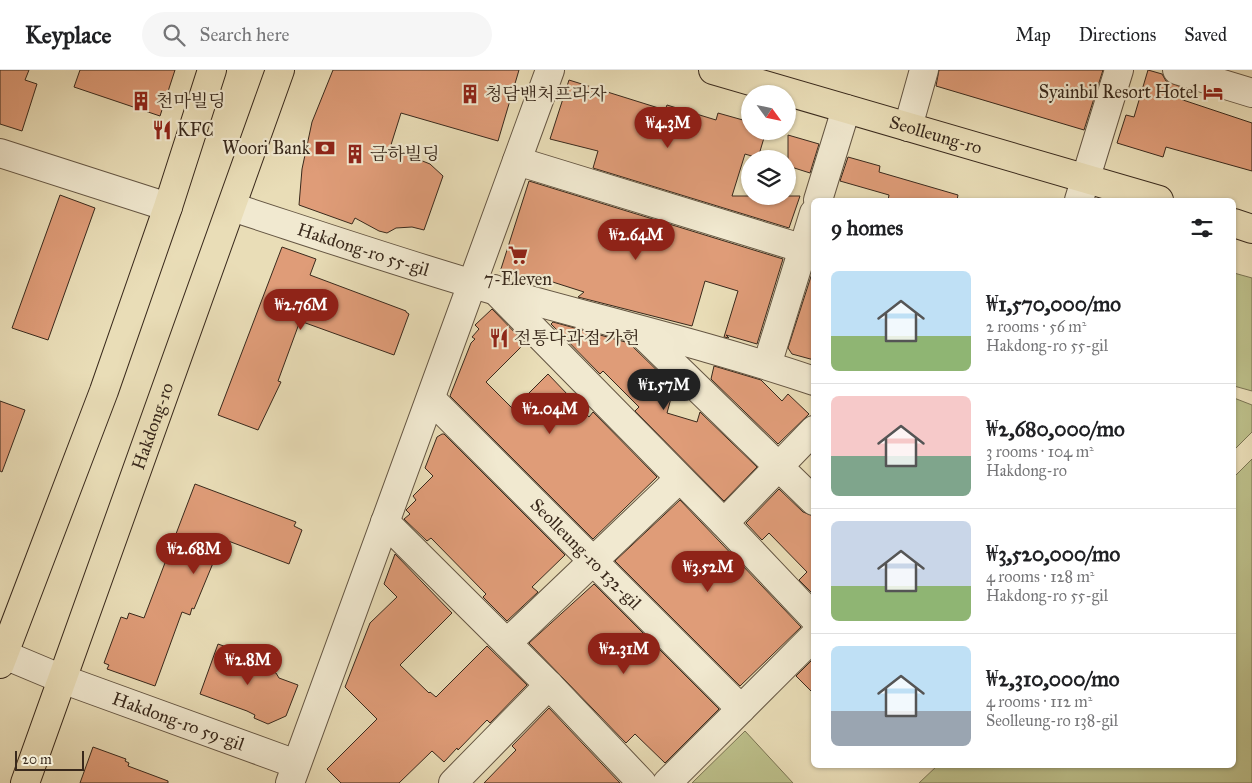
<!DOCTYPE html>
<meta charset="utf-8">
<style>
:root{--surface:#fff;--page:#f6f6f6;--text:#202124;--muted:#757577;--line:#e0e0e0;--accent:#8f2418}
body{margin:0;font-family:"IM FELL Great Primer","Noto Serif KR",serif;background:var(--page);color:var(--text);height:100vh;display:flex;flex-direction:column;font-size:19px;white-space:nowrap}
*{box-sizing:border-box;margin:0}
p{font-size:16px;color:var(--muted)}
.icon{flex:none;width:28px;height:28px;fill:none;stroke:currentColor;stroke-width:2;stroke-linecap:round;stroke-linejoin:round}
.map{position:relative;flex:1;overflow:hidden}
.sheet{position:absolute;left:811px;top:128px;width:425px;height:570px;display:flex;flex-direction:column;background:var(--surface);border-radius:8px;box-shadow:0 1px 4px #0004}
.sheet>*{flex:none}
.needle{width:32px;rotate:123deg}
.tools{position:absolute;left:741px;top:15px;display:grid;gap:10px}
.tools a{display:grid;place-items:center;width:55px;height:55px;border-radius:50%;background:var(--surface);box-shadow:0 1px 4px #0004;font-size:25px}
.scale{position:absolute;left:15px;bottom:12px;width:69px;box-sizing:border-box;padding-left:5px;border:2px solid #39291c;border-top:0;font-size:14px;line-height:18px;white-space:nowrap;color:#39291c;-webkit-text-stroke:4px #f1e9d0;paint-order:stroke}
.price{position:absolute;translate:-50% -42px;padding:0 11px;border-radius:18px;background:var(--accent);color:#fff;font-size:16px;line-height:32px;filter:drop-shadow(0 1px 2px #0008)}
.price::after{content:'';position:absolute;left:50%;top:30px;width:15px;height:11px;margin-left:-8px;background:inherit;clip-path:polygon(0 0,100% 0,50% 100%)}
.price.selected{background:#222;color:#fff}
ul{padding:0;list-style:none}
li{display:flex;align-items:center;gap:15px;height:125px;padding:0 20px}
li+li{border-top:1px solid var(--line)}
li span{display:grid;place-items:center;flex:none;width:140px;height:100px;border-radius:8px;color:#555}
li>.icon{margin-inline-start:auto}
span .icon{width:60px;height:60px;fill:#fffc;stroke-width:1}
li b{font-size:21px}
h2{display:flex;justify-content:space-between;align-items:center;height:60px;padding:0 20px;font-size:21px}
header{display:flex;align-items:center;gap:30px;box-sizing:border-box;height:70px;padding:0 25px;background:var(--surface);border-bottom:1px solid var(--line)}
header strong{font-size:24px}
nav{display:flex;gap:28px;margin-inline-start:auto;font-size:18px}
.search{width:350px;height:45px;background:var(--page);display:flex;align-items:center;gap:12px;box-sizing:border-box;padding:0 18px;border-radius:28px;color:var(--muted);font-size:19px}
.map>svg:first-child{display:block}
</style>
<header>
<strong>Keyplace</strong>
<div class="search"><svg class="icon" aria-label="search" viewBox="0 0 24 24"><circle cx="10" cy="10" r="6"/><path d="M15 15l6 6"/></svg>Search here</div>
<nav><a>Map</a><a>Directions</a><a>Saved</a></nav>
</header>
<div class="map">
<svg width="1252" height="713" viewBox="0 0 1252 713">
<rect width="100%" height="100%" fill="#e9ddb7"/>
<filter id="stains"><feTurbulence type="fractalNoise" baseFrequency=".004" numOctaves="4"/><feColorMatrix values="0 0 0 0 .2 0 0 0 0 .09 0 0 0 0 .02 0 0 0 .5 -.17"/></filter>
<radialGradient id="worn" r=".72"><stop offset=".6" stop-color="#630" stop-opacity="0"/><stop offset="1" stop-color="#630" stop-opacity=".3"/></radialGradient>
<!-- green -->
<g fill="#bcbf8a" stroke="#7a7453">
<polygon points="1234,203 1252,208 1252,321 1234,316"/>
<polygon points="1234,328 1252,335 1252,362 1234,380"/>
<polygon points="1252,389 1252,713 919,713 938,695 1234,695 1234,407"/>
<polygon points="745,661 793,713 692,713"/>
</g>
<!-- building -->
<g fill="#df9c78" stroke="#39291c">
<polygon points="0,0 29,0 25,10 37,14 22,61 0,54"/>
<polygon points="80,0 175,0 160,46 74,17"/>
<polygon points="333,0 519,0 498,71 401,43 390,78 430,94 443,106 424,160 412,157 396,158 387,163 379,161 355,148 352,154 299,135 302,99 312,52"/>
<polygon points="939,0 1103,0 1084,60 936,16"/>
<polygon points="1148,0 1162,4 1166,11 1184,18 1180,29 1252,53 1252,101 1166,77 1163,87 1117,73 1126,45 1134,47"/>
<polygon points="569,10 665,40 667,35 716,50 718,43 750,52 750,61 766,61 758,88 745,84 732,126 800,126 789,158 593,98 598,81 550,69"/>
<polygon points="788,65 819,74 810,103 788,96"/>
<polygon points="848,87 880,96 879,102 958,125 957,130 888,130 889,125 840,111"/>
<polygon points="529,111 783,189 757,274 726,265 729,268 724,267 738,221 705,211 692,256 578,227 584,222 537,207 535,212 500,202"/>
<polygon points="60,125 95,138 48,270 12,258"/>
<polygon points="282,177 316,189 310,205 406,241 406,242 409,244 394,285 300,251 278,311 281,312 258,360 218,345"/>
<polygon points="814,197 814,290 792,284 788,278"/>
<polygon points="492,239 525,273 486,312 513,339 548,304 589,347 593,342 657,407 593,469 450,326 471,273 475,269 472,267 479,259 475,255"/>
<polygon points="553,252 629,273 674,317 667,343 697,352 700,342 757,397 724,431 635,341 639,337 603,301 600,304 551,254"/>
<polygon points="714,296 761,310 782,331 788,324 809,344 778,374 711,309"/>
<polygon points="0,331 25,340 2,402 0,401"/>
<polygon points="442,364 444,364 565,485 532,517 538,522 507,551 483,527 486,524 431,468 427,471 404,449 410,444 406,440 416,430 413,426 433,406 425,398 437,367"/>
<polygon points="195,414 296,452 294,456 302,460 289,494 223,469 194,539 192,538 190,545 182,542 155,616 107,599 109,595 104,593 121,547 127,549 129,543 144,548"/>
<polygon points="779,419 803,442 814,446 814,525 799,510 807,502 769,463 762,470 746,453"/>
<polygon points="680,430 801,557 740,616 615,491"/>
<polygon points="395,484 452,543 400,595 429,623 430,622 436,627 487,576 527,615 490,653 487,650 458,680 457,678 444,692 432,681 399,713 341,713 327,699 377,649 345,617 370,553 397,527 384,514"/>
<polygon points="594,514 719,639 665,693 635,664 626,673 529,573"/>
<polygon points="218,574 249,585 247,592 276,603 279,608 298,615 286,646 268,654 254,648 255,645 247,641 200,624"/>
<polygon points="814,588 814,624 796,606"/>
<polygon points="549,638 620,713 484,713 516,680 512,676"/>
<polygon points="93,677 126,689 125,691 129,693 128,696 168,711 168,713 80,713"/>
</g>
<g fill="none" stroke-linecap="round" stroke-linejoin="round">
<defs>
<g id="minor">
<polyline points="1177,0 1252,23"/>
<polyline points="908,57 924,0"/>
<polyline points="0,83 168,137"/>
<polyline points="517,91 814,182"/>
<polyline points="818,130 846,39"/>
<polyline points="1079,130 1119,0"/>
<path id="s1" d="M232,137C312,163 392,190 473,214C586,247 702,273 814,311"/>
<polyline points="494,219 724,453 814,548"/>
<polyline points="638,260 814,431"/>
<polyline points="767,295 814,143"/>
<path id="s2" d="M431,329L741,639"/>
<polyline points="385,452 549,615 642,713"/>
<polyline points="724,453 814,360"/>
<polyline points="507,573 679,409"/>
<path id="s3" d="M0,583L62,609L296,694"/>
<polyline points="290,713 550,0"/>
<polyline points="453,713 549,615"/>
<polyline points="667,713 814,566"/>
</g>
<g id="major">
<path id="s4" d="M713,0L1159,130"/>
<polyline points="1234,153 1252,159"/>
<polyline points="0,594 104,321 168,137 212,0"/>
<path id="s5" d="M25,713L280,0"/>
</g>
</defs>
<!-- minor casing -->
<use href="#minor" stroke="#655643" stroke-width="30"/>
<!-- major casing -->
<use href="#major" stroke="#39291c" stroke-width="30"/>
<!-- minor -->
<use href="#minor" stroke="#f1e9d0" stroke-width="28"/>
<!-- major -->
<use href="#major" stroke="#e9ddb7" stroke-width="28"/>
</g>
<!-- icons -->
<defs>
<symbol id="hotel-bare" viewBox="-9 -9 18 18"><path d="M-6-4.5h1.5V1H6V5H4.5V3h-9V5H-6ZM-4 0a1.8 1.8 0 1 1 3.6 0ZM.5 0V-2.5h3Q6-2.5 6 0Z" fill="#8f2418" stroke="#f1e9d0" stroke-width="2.5" paint-order="stroke"/></symbol>
<symbol id="building-bare" viewBox="-9 -9 18 18"><path d="M-4-6H4V6H1V3H-1V6H-4ZM-2.5-4.3h1.7v1.8h-1.7ZM.8-4.3h1.7v1.8H.8ZM-2.5-1h1.7V.8h-1.7ZM.8-1h1.7V.8H.8Z" fill="#8f2418" stroke="#f1e9d0" stroke-width="2.5" paint-order="stroke"/></symbol>
<symbol id="restaurant-bare" viewBox="-9 -9 18 18"><path d="M-5-6h1v4h1v-4h1v4h1v-4h1v5L-1.5 .5V6h-2V.5L-5-1ZM5-6V6H3V1.5H1.5Q1.5-4 5-6Z" fill="#8f2418" stroke="#f1e9d0" stroke-width="2.5" paint-order="stroke"/></symbol>
<symbol id="bank-bare" viewBox="-9 -9 18 18"><path d="M-6-4H6V4H-6ZM0-2.3a2.3 2.3 0 1 0 0 4.6a2.3 2.3 0 1 0 0-4.6Z" fill="#8f2418" stroke="#f1e9d0" stroke-width="2.5" paint-order="stroke"/></symbol>
<symbol id="supermarket-bare" viewBox="-9 -9 18 18"><path d="M-6-5.5h2.5l.6 2H6L4.5 2H-2.5L-4.4-4H-6ZM-1.5 3.2a1.3 1.3 0 1 0 .1 0ZM3 3.2a1.3 1.3 0 1 0 .1 0Z" fill="#8f2418" stroke="#f1e9d0" stroke-width="2.5" paint-order="stroke"/></symbol>
</defs>
<g fill-rule="evenodd">
<use href="#hotel-bare" x="1199" y="8" width="28" height="28"/>
<use href="#building-bare" x="456" y="10" width="28" height="28"/>
<use href="#building-bare" x="127" y="17" width="28" height="28"/>
<use href="#restaurant-bare" x="148" y="46" width="28" height="28"/>
<use href="#bank-bare" x="311" y="64" width="28" height="28"/>
<use href="#building-bare" x="341" y="70" width="28" height="28"/>
<use href="#supermarket-bare" x="504" y="171" width="28" height="28"/>
<use href="#restaurant-bare" x="485" y="254" width="28" height="28"/>
</g>
<g text-anchor="middle" dominant-baseline="central" stroke-width="4.5" stroke-linejoin="round" paint-order="stroke">
<!-- poi labels -->
<g font-size="18" fill="#39291c" stroke="#f1e9d0" text-anchor="start">
<text x="1198" y="22" text-anchor="end">Syainbil Resort Hotel</text>
<text x="485" y="24">청담밴처프라자</text>
<text x="156" y="31">천마빌딩</text>
<text x="177" y="60">KFC</text>
<text x="310" y="78" text-anchor="end">Woori Bank</text>
<text x="370" y="84">금하빌딩</text>
<text x="518" y="209" text-anchor="middle">7-Eleven</text>
<text x="514" y="268">전통다과점 가헌</text>
</g>
<!-- street labels -->
<g font-size="18" fill="#39291c" stroke="#f1e9d0">
<text stroke="none"><textPath href="#s4" startOffset="232">Seolleung-ro</textPath></text>
<text stroke="none"><textPath href="#s1" startOffset="138">Hakdong-ro 55-gil</textPath></text>
<text stroke="none"><textPath href="#s5" startOffset="379">Hakdong-ro</textPath></text>
<text stroke="none"><textPath href="#s2" startOffset="219">Seolleung-ro 132-gil</textPath></text>
<text stroke="none"><textPath href="#s3" startOffset="191">Hakdong-ro 59-gil</textPath></text>
</g>
</g>
<rect width="100%" height="100%" filter="url(#stains)"/>
<rect width="100%" height="100%" fill="url(#worn)"/>
</svg>
<div class="tools">
<a><svg class="needle" viewBox="-14 -14 28 28"><path d="M0-13l5 13h-10z" fill="#e53935"/><path d="M0 13l5-13h-10z" fill="#757577"/></svg></a>
<a><svg class="icon" aria-label="layers" viewBox="0 0 24 24"><path d="M12 4l9 5-9 5-9-5zM3 14l9 5 9-5"/></svg></a>
</div>
<div class="scale">20 m</div>
<b class="price" style="left:668px;top:79px">₩4.3M</b>
<b class="price" style="left:636px;top:191px">₩2.64M</b>
<b class="price" style="left:301px;top:261px">₩2.76M</b>
<b class="price selected" style="left:664px;top:341px">₩1.57M</b>
<b class="price" style="left:550px;top:365px">₩2.04M</b>
<b class="price" style="left:194px;top:505px">₩2.68M</b>
<b class="price" style="left:708px;top:523px">₩3.52M</b>
<b class="price" style="left:624px;top:605px">₩2.31M</b>
<b class="price" style="left:248px;top:616px">₩2.8M</b>
<section class="sheet">
<h2>9 homes<svg class="icon" aria-label="filters" viewBox="0 0 24 24"><path d="M4 7h16M4 17h16"/><circle cx="9" cy="7" r="2"/><circle cx="15" cy="17" r="2"/></svg></h2>
<ul>
<li><span style="background:linear-gradient(#bfe0f5 65%,#8fb573 0)"><svg class="icon" aria-label="home" viewBox="0 0 24 24"><path d="M3 11l9-7 9 7M6 9v11h12V9"/></svg></span><div><b>₩1,570,000/mo</b><p>2 rooms · 56 m²</p><p>Hakdong-ro 55-gil</p></div></li>
<li><span style="background:linear-gradient(#f6c9c9 60%,#7fa58c 0)"><svg class="icon" aria-label="home" viewBox="0 0 24 24"><path d="M3 11l9-7 9 7M6 9v11h12V9"/></svg></span><div><b>₩2,680,000/mo</b><p>3 rooms · 104 m²</p><p>Hakdong-ro</p></div></li>
<li><span style="background:linear-gradient(#c9d6e8 65%,#8fb573 0)"><svg class="icon" aria-label="home" viewBox="0 0 24 24"><path d="M3 11l9-7 9 7M6 9v11h12V9"/></svg></span><div><b>₩3,520,000/mo</b><p>4 rooms · 128 m²</p><p>Hakdong-ro 55-gil</p></div></li>
<li><span style="background:linear-gradient(#bfe0f5 65%,#9aa5b1 0)"><svg class="icon" aria-label="home" viewBox="0 0 24 24"><path d="M3 11l9-7 9 7M6 9v11h12V9"/></svg></span><div><b>₩2,310,000/mo</b><p>4 rooms · 112 m²</p><p>Seolleung-ro 138-gil</p></div></li>
</ul>
</section>
</div>
